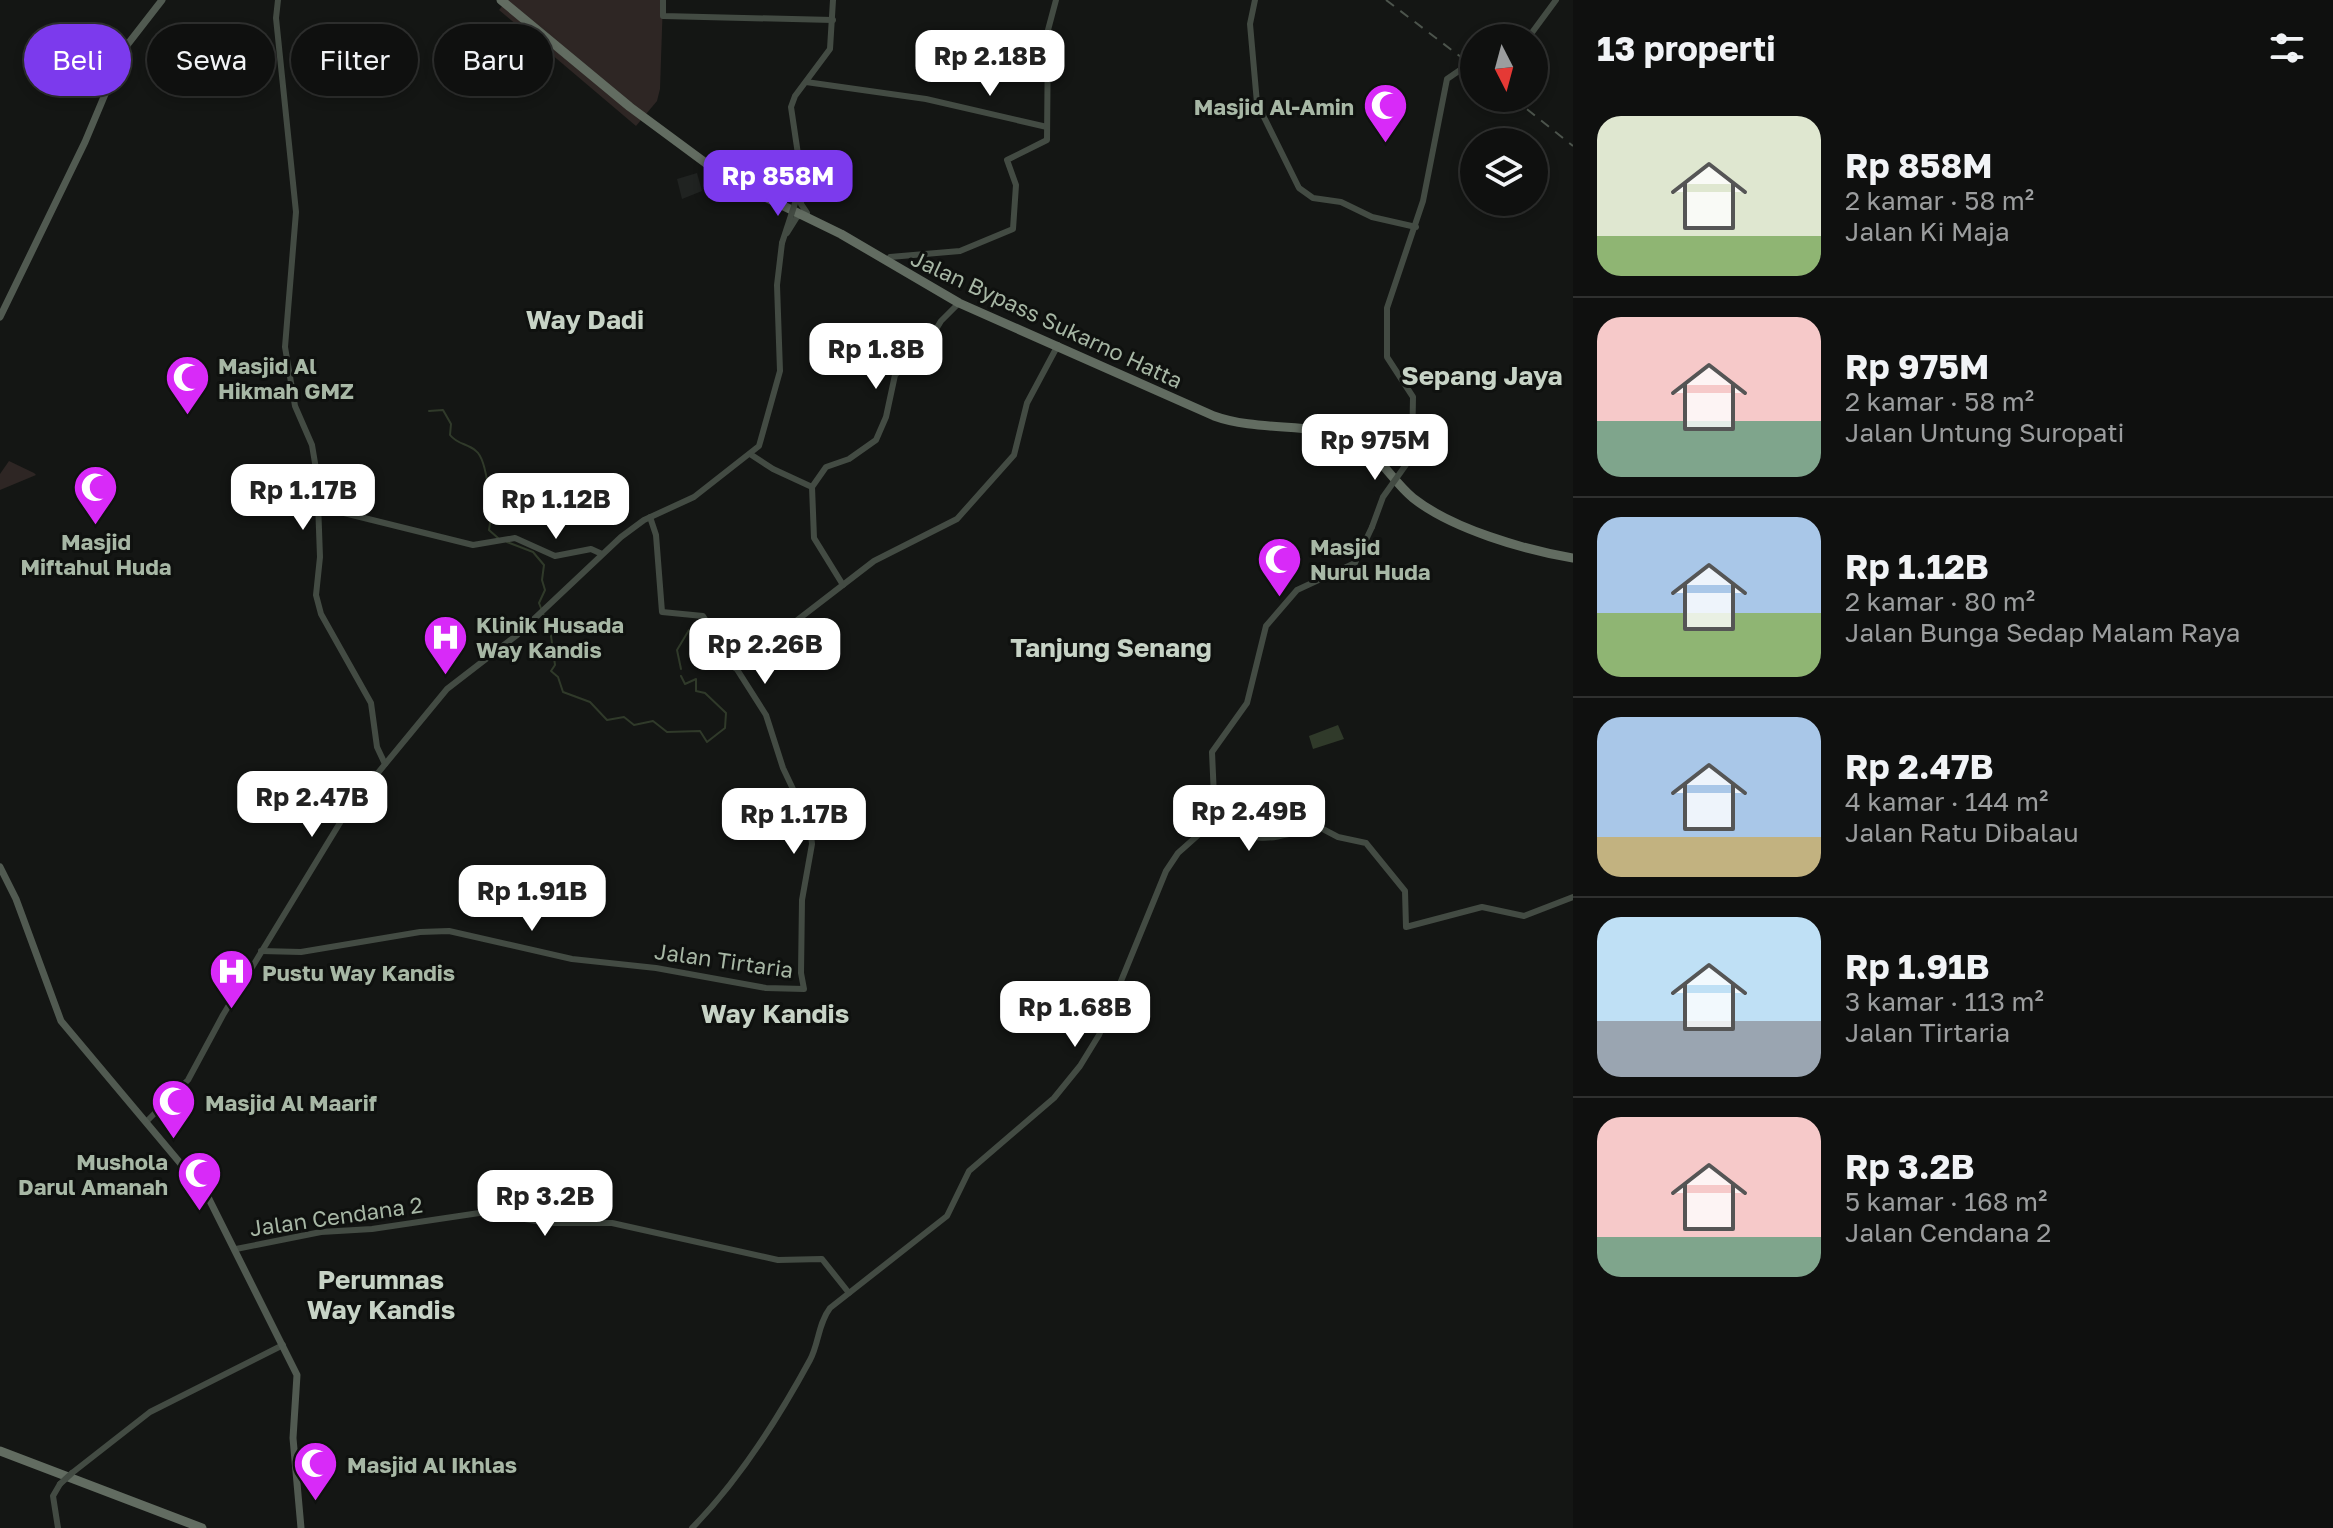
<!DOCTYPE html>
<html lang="id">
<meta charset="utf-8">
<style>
:root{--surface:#0f100f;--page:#1d1e1d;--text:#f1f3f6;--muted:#9b9d9e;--line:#2f302f;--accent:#7c3aed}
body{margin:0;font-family:"Golos Text",sans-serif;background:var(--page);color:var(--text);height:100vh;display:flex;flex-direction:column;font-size:30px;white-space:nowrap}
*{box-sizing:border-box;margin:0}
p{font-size:26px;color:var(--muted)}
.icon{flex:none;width:44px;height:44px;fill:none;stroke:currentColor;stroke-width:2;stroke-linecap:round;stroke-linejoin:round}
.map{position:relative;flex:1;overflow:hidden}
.panel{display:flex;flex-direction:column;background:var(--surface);width:760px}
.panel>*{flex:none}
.hud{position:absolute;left:24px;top:24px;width:760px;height:72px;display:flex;gap:16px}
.needle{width:52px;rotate:174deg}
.fabs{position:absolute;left:1460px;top:24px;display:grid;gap:16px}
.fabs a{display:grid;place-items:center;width:88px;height:88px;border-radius:50%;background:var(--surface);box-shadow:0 4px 12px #0003,0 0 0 2px var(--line);font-size:40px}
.price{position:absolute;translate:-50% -68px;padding:0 18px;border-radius:16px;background:#fff;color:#222;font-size:26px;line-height:52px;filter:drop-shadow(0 2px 4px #0008)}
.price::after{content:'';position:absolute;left:50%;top:48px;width:24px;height:18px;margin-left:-12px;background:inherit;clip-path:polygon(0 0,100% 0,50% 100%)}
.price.active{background:var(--accent);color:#fff}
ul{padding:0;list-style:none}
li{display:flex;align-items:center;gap:24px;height:200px;padding:0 24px}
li+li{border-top:2px solid var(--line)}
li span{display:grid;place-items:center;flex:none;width:224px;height:160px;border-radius:24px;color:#555}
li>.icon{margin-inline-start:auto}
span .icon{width:96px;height:96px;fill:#fffc;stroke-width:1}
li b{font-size:34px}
h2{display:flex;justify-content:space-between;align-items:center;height:96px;padding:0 24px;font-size:34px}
.chip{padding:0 28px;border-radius:36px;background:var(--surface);box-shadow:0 4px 12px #0003,0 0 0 2px var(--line);font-size:28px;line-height:72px}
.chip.active{background:var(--accent);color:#fff}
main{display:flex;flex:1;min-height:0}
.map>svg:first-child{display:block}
</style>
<main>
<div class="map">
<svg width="1573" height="1528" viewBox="0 0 1573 1528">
<rect width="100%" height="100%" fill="#141614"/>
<!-- built -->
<polygon fill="#202321" points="697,173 702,191 682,199 677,179"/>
<!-- green -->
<g fill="#2e2624">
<polygon points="507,0 663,0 660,89 657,101 636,126 499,10"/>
<polygon points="9,461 34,473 36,475 0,490 0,474"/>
</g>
<!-- water -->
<polygon fill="#303a2a" points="1338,725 1344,739 1313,749 1309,736"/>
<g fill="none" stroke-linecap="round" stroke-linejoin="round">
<!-- stream -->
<g stroke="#303a2a" stroke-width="2">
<path d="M429,411L443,410L451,424L450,435C458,445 467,443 476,451C488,460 492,515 489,530L498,538"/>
<polyline points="507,542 533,552 544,565 542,580 545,590 539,603 544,616 556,619 551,636 555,665 551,671 558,677 563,692 590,702 607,720 624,717 634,725 653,721 667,732 700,731 707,742 725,728 726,713 705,693 696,691 696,679 685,684 681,676"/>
<polyline points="681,669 677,650 689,630"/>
</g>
<!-- secondary -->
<g stroke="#434b43" stroke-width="6">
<polyline points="278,0 276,18 296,212 285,347 295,406 312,445 317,475 320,557 316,595 321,614 371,703 377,747 385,764"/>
<polyline points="663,0 663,16 833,20"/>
<polyline points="1255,0 1250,24 1257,103 1299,188 1313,198 1341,202 1372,217 1416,227"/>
<polyline points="1528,38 1556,0"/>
<polyline points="806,82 926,99 1047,127"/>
<polyline points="1518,98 1520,100"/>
<polyline points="801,158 801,204 807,213"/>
<polyline points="799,161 791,107 795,96 830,49 833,0"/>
<polyline points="787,233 797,217 802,215"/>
<polyline points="889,260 890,257 960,251 1013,229 1016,185 1007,160 1047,140 1048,30 1056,0"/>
<polyline points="1412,450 1413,397 1387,357 1387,308 1423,201 1447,79 1463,68 1474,73"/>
<polyline points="750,454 773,469 812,487"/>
<polyline points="317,510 340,512 473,545 515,538 555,556 591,549 602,554"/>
<polyline points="843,585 814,538 812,487 826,467 849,459 876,440 886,417 895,375 926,346 941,321 959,303"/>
<polyline points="735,668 874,561 957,519 1014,455 1027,403 1058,345"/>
<path d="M1215,820C1258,848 1273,837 1319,827L1338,837L1366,843L1405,891L1406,927L1482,907L1524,916L1573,897"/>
<polyline points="261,951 301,952 420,932 449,931 572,959 656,968 766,988 804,989 801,973 802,900 812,844 810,825 783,768 766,715 703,616 662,612 656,535 650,517"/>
<polyline points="146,1122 188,1080 223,1015 349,808 447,689 517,635 621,537 644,520 694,497 759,446 780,371 777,285 782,243"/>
<polyline points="236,1249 321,1232 372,1229 486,1212 547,1223 612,1223 778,1260 822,1259 849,1293"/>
<polyline points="72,1473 150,1412 283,1345"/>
<polyline points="58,1528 53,1496 60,1484"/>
<path d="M692,1528C739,1480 778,1419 810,1360C819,1343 818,1324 830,1308L947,1216L969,1171L1054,1098L1080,1066L1099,1035L1166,871L1178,853L1215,820L1212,752L1247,703L1266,626L1297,590L1355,563L1372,527"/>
</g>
<!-- primary -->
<g stroke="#515a51" stroke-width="7">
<polyline points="0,317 85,142 124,49 162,0"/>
<polyline points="0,867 16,899 61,1021 207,1195 297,1375 293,1438 301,1528"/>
</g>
<!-- highway -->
<g stroke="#626c61" stroke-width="9">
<path d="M501,0L630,107L726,178L841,234L959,303L1214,416C1258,432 1314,422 1352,439C1377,451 1392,481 1413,498C1452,529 1525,550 1573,558"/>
<polyline points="0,1451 202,1528"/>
</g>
<!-- rail -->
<g stroke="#4c544c" stroke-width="2" stroke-dasharray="10 8" stroke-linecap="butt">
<polyline points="1386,0 1474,67"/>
<polyline points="1513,98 1573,146"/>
</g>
<!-- secondary-bridge -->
<g stroke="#434b43" stroke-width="6">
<polyline points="782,243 798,194 799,161"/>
<polyline points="1372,527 1383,497 1410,459 1414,446"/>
<polyline points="60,1484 72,1473"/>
</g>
</g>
<!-- icons -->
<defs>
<symbol id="mosque-pin" viewBox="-11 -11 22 30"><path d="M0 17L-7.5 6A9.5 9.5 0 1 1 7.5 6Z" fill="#d82af8" stroke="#0f110f"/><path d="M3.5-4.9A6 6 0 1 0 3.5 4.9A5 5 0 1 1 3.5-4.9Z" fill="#fff"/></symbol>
<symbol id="hospital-pin" viewBox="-11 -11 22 30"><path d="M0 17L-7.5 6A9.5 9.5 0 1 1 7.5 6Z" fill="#d82af8" stroke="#0f110f"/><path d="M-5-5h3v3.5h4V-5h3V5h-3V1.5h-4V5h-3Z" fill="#fff"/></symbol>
</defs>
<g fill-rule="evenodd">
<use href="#mosque-pin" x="1360" y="80" width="51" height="69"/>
<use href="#mosque-pin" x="162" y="352" width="51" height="69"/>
<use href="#mosque-pin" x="70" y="462" width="51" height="69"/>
<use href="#mosque-pin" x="1254" y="534" width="51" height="69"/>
<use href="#hospital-pin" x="420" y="612" width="51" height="69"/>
<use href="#hospital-pin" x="206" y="946" width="51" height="69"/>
<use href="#mosque-pin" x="148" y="1076" width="51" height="69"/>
<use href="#mosque-pin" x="174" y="1148" width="51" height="69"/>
<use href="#mosque-pin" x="290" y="1438" width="51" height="69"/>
</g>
<g text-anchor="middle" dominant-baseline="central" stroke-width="6" stroke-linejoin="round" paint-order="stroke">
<!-- poi labels -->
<g font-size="22" font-weight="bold" fill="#a7b7a5" stroke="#0f110f" text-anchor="start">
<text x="1354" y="106" text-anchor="end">Masjid Al-Amin</text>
<text x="218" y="365">Masjid Al<tspan x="218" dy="25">Hikmah GMZ</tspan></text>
<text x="96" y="541" text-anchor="middle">Masjid<tspan x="96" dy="25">Miftahul Huda</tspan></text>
<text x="1310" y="546">Masjid<tspan x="1310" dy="25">Nurul Huda</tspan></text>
<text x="476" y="624">Klinik Husada<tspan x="476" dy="25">Way Kandis</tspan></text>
<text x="262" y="972">Pustu Way Kandis</text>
<text x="205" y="1102">Masjid Al Maarif</text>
<text x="168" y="1161" text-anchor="end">Mushola<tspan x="168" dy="25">Darul Amanah</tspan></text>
<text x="347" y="1464">Masjid Al Ikhlas</text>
</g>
<!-- street labels -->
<g font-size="22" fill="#a7b7a5" stroke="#0f110f">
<text transform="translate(1047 319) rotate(25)">Jalan Bypass Sukarno Hatta</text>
<text transform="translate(724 960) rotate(8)">Jalan Tirtaria</text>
<text transform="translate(336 1216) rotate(-8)">Jalan Cendana 2</text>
</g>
<!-- quarter labels -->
<g font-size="26" font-weight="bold" fill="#c7d3c6" stroke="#0f110f">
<text x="585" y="319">Way Dadi</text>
<text x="1482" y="375">Sepang Jaya</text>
<text x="1111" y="647">Tanjung Senang</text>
<text x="775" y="1013">Way Kandis</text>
<text x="381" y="1279">Perumnas<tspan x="381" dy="30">Way Kandis</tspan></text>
</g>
</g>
</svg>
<div class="fabs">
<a><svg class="needle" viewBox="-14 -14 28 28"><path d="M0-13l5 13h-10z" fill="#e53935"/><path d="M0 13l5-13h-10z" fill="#9b9d9e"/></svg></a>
<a><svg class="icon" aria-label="layers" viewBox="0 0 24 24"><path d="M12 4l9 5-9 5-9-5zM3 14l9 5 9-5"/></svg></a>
</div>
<b class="price" style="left:990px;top:98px">Rp 2.18B</b>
<b class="price active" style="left:778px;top:218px">Rp 858M</b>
<b class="price" style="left:876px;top:391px">Rp 1.8B</b>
<b class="price" style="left:1375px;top:482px">Rp 975M</b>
<b class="price" style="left:303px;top:532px">Rp 1.17B</b>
<b class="price" style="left:556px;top:541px">Rp 1.12B</b>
<b class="price" style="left:765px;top:686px">Rp 2.26B</b>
<b class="price" style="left:312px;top:839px">Rp 2.47B</b>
<b class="price" style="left:1249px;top:853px">Rp 2.49B</b>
<b class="price" style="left:794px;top:856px">Rp 1.17B</b>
<b class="price" style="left:532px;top:933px">Rp 1.91B</b>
<b class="price" style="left:1075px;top:1049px">Rp 1.68B</b>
<b class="price" style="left:545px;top:1238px">Rp 3.2B</b>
<div class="hud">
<a class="chip active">Beli</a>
<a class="chip">Sewa</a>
<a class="chip">Filter</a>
<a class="chip">Baru</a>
</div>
</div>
<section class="panel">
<h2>13 properti<svg class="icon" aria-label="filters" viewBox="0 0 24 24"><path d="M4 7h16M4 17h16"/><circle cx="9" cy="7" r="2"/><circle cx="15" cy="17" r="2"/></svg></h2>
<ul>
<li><span style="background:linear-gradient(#dfe7d0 75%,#8fb573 0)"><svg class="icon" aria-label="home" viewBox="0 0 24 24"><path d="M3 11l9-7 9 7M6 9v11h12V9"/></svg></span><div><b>Rp 858M</b><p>2 kamar · 58 m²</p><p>Jalan Ki Maja</p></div></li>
<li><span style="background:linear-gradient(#f6c9c9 65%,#7fa58c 0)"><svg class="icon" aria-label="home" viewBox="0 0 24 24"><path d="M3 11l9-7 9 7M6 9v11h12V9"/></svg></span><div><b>Rp 975M</b><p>2 kamar · 58 m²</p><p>Jalan Untung Suropati</p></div></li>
<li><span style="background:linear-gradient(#a9c7e8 60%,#8fb573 0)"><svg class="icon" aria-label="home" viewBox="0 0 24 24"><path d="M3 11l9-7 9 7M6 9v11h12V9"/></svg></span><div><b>Rp 1.12B</b><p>2 kamar · 80 m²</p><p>Jalan Bunga Sedap Malam Raya</p></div></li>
<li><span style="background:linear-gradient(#a9c7e8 75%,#c2b280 0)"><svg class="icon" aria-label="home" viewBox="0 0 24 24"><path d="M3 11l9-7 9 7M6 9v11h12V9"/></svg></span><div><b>Rp 2.47B</b><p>4 kamar · 144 m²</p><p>Jalan Ratu Dibalau</p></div></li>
<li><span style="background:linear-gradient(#bfe0f5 65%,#9aa5b1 0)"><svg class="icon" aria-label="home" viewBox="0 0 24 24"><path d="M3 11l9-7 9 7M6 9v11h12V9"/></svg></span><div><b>Rp 1.91B</b><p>3 kamar · 113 m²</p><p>Jalan Tirtaria</p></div></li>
<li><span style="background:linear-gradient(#f6c9c9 75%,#7fa58c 0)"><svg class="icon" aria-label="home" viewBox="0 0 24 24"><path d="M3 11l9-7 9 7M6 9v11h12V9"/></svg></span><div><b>Rp 3.2B</b><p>5 kamar · 168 m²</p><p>Jalan Cendana 2</p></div></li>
</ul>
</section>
</main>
